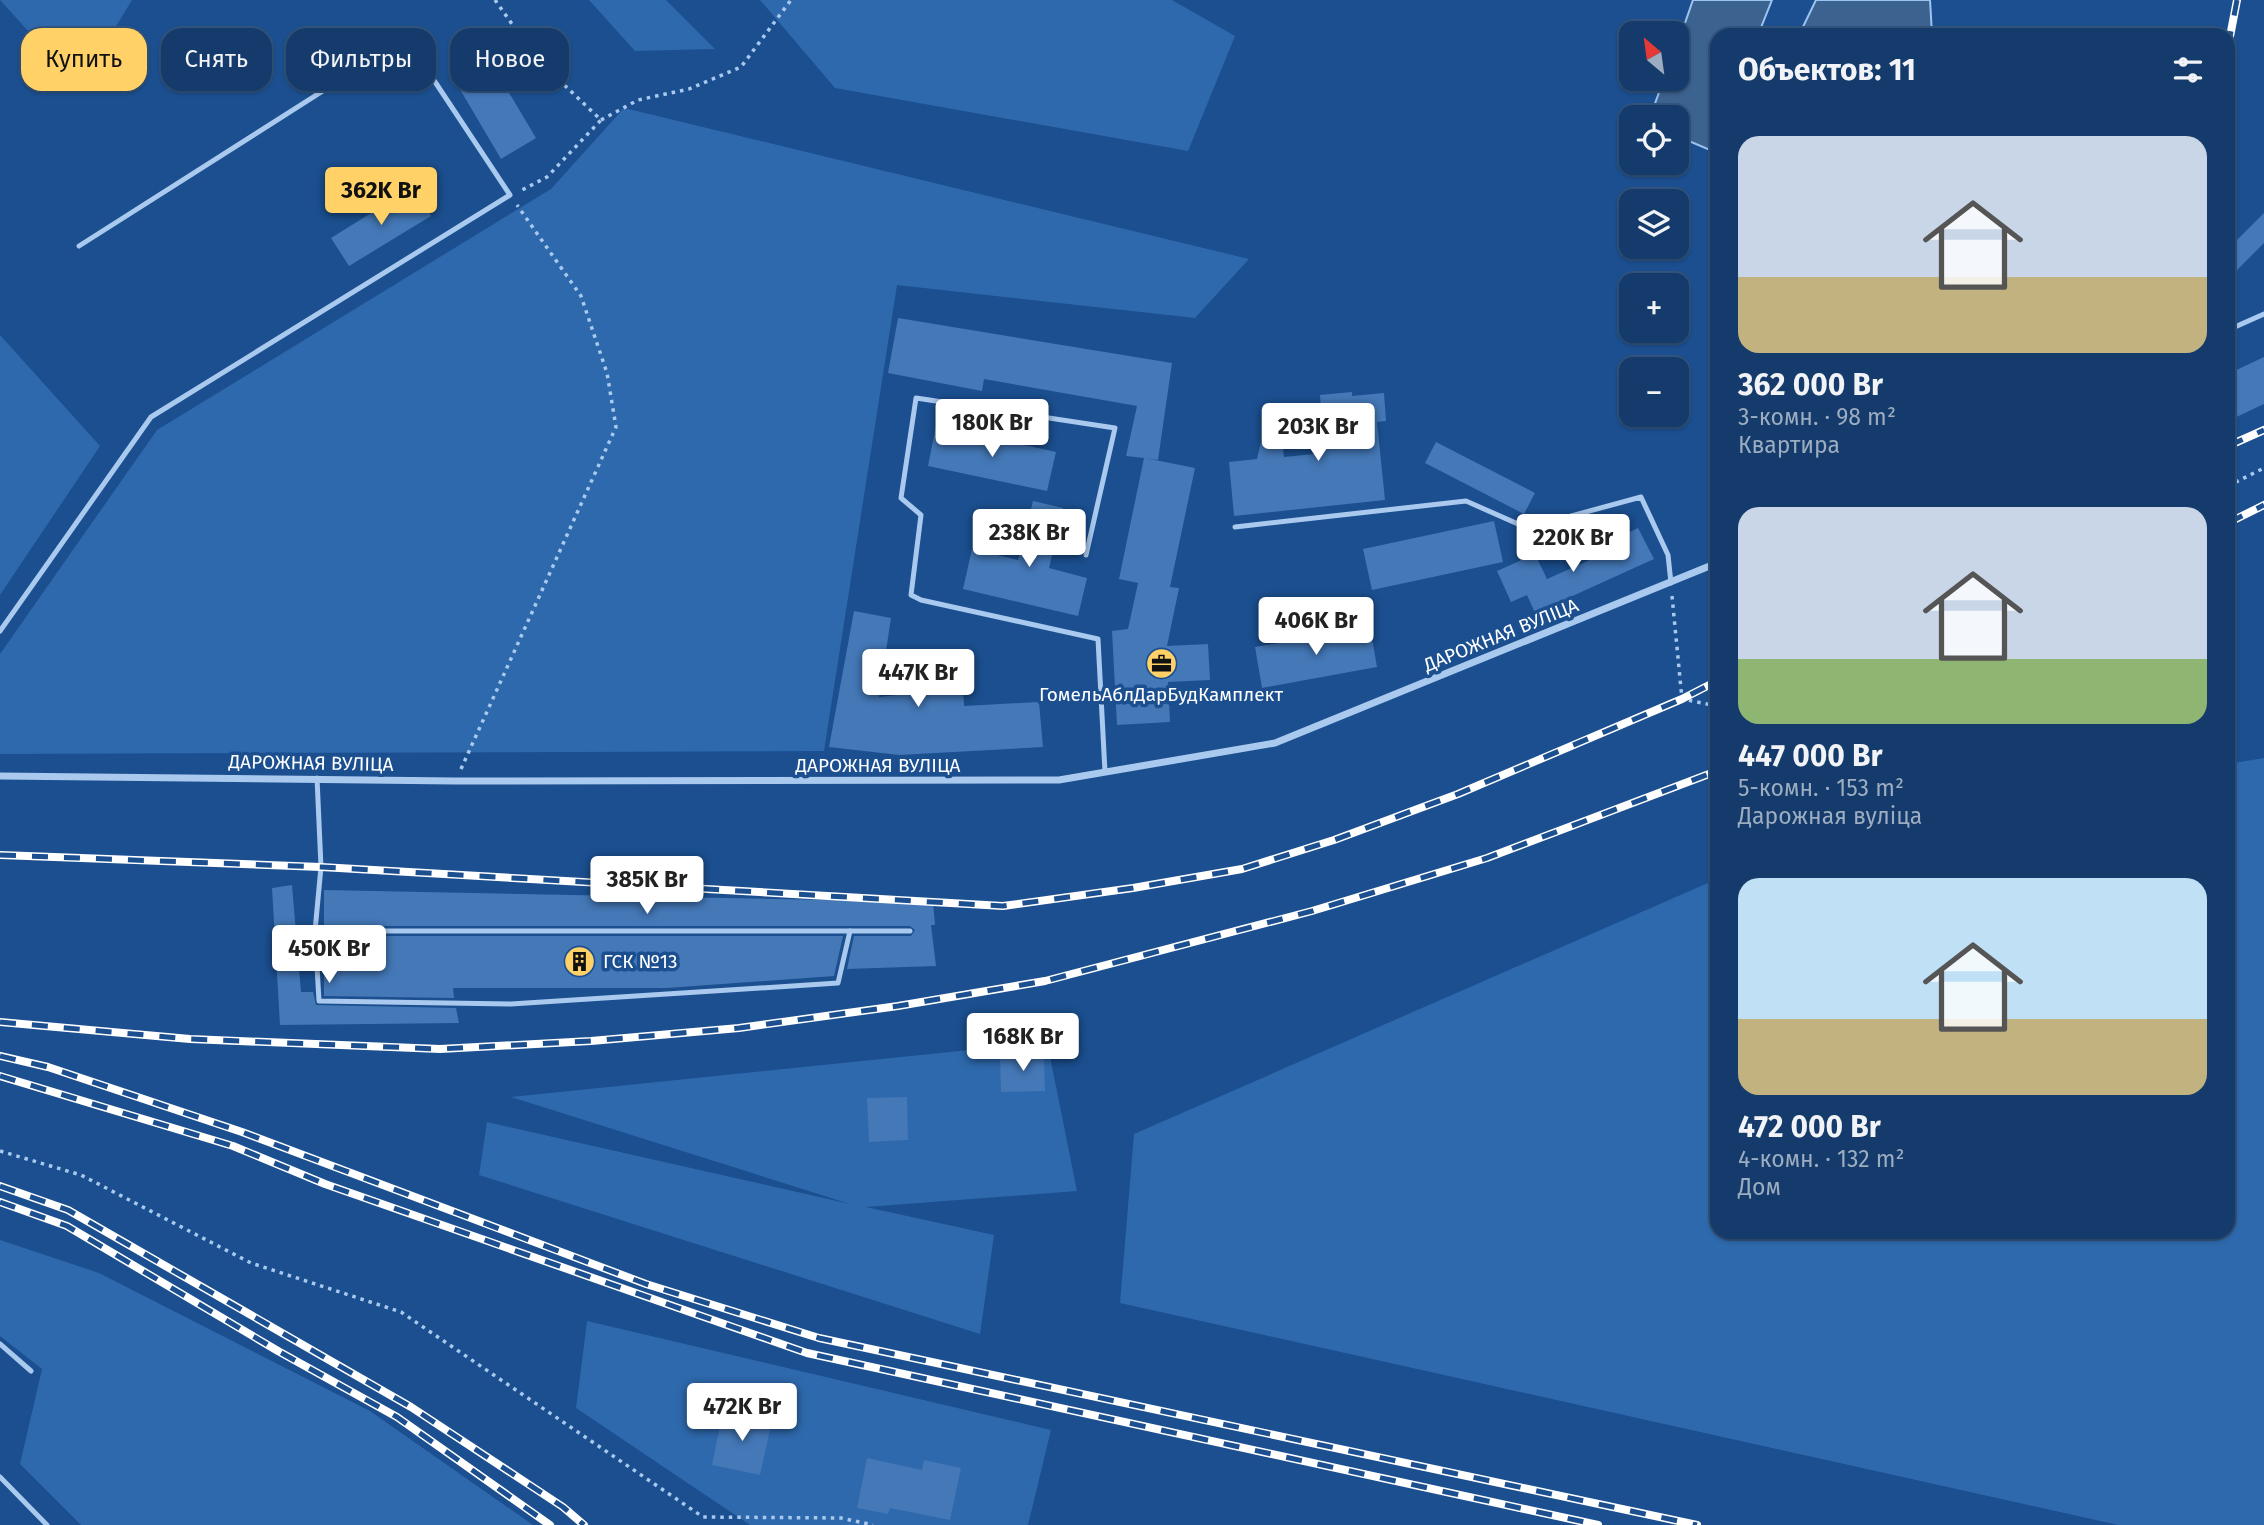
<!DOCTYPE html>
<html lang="ru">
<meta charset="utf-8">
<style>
:root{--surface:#143b6b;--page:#1d4271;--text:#f1f3f6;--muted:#9dadc1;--line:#33557e;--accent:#ffd166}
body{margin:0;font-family:"Fira Sans",sans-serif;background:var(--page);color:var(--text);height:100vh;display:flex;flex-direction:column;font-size:26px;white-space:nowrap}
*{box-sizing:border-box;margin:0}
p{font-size:23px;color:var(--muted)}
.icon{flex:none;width:38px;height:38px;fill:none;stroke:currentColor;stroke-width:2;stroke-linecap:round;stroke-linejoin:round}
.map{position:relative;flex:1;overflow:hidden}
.details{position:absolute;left:1710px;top:28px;width:525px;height:1211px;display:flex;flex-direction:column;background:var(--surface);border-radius:21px;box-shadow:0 2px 5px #0004,0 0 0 2px var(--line)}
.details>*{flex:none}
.top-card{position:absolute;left:21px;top:28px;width:665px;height:63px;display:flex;gap:14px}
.needle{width:46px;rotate:331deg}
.tools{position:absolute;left:1619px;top:21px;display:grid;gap:14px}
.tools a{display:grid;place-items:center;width:70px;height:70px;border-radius:14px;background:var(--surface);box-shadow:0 2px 5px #0004,0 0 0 2px var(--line);font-size:35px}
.price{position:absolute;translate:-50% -60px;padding:0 16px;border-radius:7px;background:#fff;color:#222;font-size:23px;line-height:46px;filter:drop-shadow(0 2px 4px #0008)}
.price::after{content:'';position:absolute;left:50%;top:42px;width:21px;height:16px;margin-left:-10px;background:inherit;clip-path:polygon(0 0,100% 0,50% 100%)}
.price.current{background:var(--accent);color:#111}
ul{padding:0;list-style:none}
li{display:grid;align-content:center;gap:14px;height:371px;padding:0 28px}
li span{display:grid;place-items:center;height:217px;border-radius:21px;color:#555}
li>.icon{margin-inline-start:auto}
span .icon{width:126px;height:126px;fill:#fffc;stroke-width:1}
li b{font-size:30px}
h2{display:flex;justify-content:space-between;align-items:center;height:84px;padding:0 28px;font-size:30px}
.tag{padding:0 24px;border-radius:21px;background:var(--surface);box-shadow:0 2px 5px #0004,0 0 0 2px var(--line);font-size:24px;line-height:63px}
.tag.current{background:var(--accent);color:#111}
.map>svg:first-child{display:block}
</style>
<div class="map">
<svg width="2264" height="1525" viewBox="0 0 2264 1525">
<rect width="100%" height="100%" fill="#1b4f8f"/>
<!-- green -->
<g fill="#2e69ad">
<polygon points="0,0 132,0 79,87"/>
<polygon points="589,0 666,0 715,49 635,51"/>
<polygon points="760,0 1172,0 1235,36 1188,151 835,88"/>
<polygon points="624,108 1249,259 1195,318 897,285 824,751 0,754 0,654 157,430 551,189"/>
<polygon points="0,335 100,446 0,595"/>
<polygon points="2264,758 2264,1525 2118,1525 1120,1303 1134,1134 1717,879 1717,1232 2228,1232 2228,764"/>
<polygon points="1047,1042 1077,1191 866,1207 994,1235 980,1334 479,1175 487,1122 850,1204 511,1097"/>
<polygon points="0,1240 99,1273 370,1411 533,1525 81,1525 20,1464 42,1369 0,1336"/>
<polygon points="587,1321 1051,1430 1028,1525 750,1525 576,1408"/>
</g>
<!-- water -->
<g fill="#3c6290" stroke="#9cc4f0" stroke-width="2">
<polygon points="1693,0 1772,0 1758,35 1717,35 1717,134 1710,150 1677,136 1676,117 1650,117 1664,79 1676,79 1677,46"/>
<polygon points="1816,0 1930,0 1932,34 1799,35"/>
</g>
<!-- building -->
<g fill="#4478b7">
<polygon points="493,66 536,138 501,159 458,86"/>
<polygon points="413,187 431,216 349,266 331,238"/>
<polygon points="2264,213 2264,243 2228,279 2228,249"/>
<polygon points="898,318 1172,363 1158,460 1145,458 1195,468 1170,587 1179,588 1167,646 1208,644 1210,680 1168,682 1170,722 1117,725 1112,631 1128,629 1138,583 1119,579 1144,458 1126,456 1137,406 984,379 982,391 888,373"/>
<polygon points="2264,357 2264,404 2228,421 2228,374"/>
<polygon points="1352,392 1352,396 1384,393 1386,421 1377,422 1385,500 1234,516 1229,462 1257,459 1261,442 1282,440 1284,457 1324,453 1320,395"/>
<polygon points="936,426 1056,452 1047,491 928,466"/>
<polygon points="1436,442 1535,493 1524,514 1425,463"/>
<polygon points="1033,501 1063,508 1049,568 1087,578 1078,616 963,589 972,549 1018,560"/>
<polygon points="1494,521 1503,562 1372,590 1363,549"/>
<polygon points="1638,528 1654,559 1535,613 1527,595 1511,602 1497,571 1535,554 1547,579 1621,546 1617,538"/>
<polygon points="854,611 891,618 879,697 963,688 964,706 1039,702 1043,747 899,755 829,747"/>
<polygon points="1370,627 1377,667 1262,688 1255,647"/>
<polygon points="292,885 301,992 313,992 316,1005 456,1008 459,1023 280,1025 272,888"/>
<polygon points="324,890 933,902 935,925 931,925 936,966 847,969 854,936 911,936 915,930 910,926 324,926"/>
<polygon points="324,936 843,936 834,976 667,988 453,988 454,998 324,996"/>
<polygon points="1044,1054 1045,1091 1001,1092 1000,1056"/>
<polygon points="907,1097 908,1140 869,1142 867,1098"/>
<polygon points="723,1411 772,1421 760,1475 712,1465"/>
<polygon points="867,1458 922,1470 924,1460 961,1468 950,1520 890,1508 888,1514 857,1508"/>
</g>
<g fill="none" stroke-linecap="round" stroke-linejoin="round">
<!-- path -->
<g stroke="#a9c9ee" stroke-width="3.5" stroke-dasharray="3.5 5" stroke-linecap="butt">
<polyline points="495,0 536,58 601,120 547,177 522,190"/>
<polyline points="601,120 638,100 689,89 741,67 791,0"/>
<polyline points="2228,486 2264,468"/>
<polyline points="1672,596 1682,699 1717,706"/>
<polyline points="461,769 616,427 607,373 581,296 517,205"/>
<polyline points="0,1151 81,1175 251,1263 401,1312 703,1517 841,1518 873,1525"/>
</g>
<!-- lane -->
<g stroke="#a9c9ee" stroke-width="5">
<polyline points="2228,330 2264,314"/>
<polyline points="1235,527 1466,501 1527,528 1641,497 1668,555 1671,583"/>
<polyline points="1086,555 1115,428 916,398 901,498 921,515 911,595 921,600 1098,639 1105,772"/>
<polyline points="0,631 151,417 510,195 406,38 79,246"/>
<polyline points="317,778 321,867 315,931 910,931"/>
<polyline points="315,931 319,1001 511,1004 838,983 850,931"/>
<polyline points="0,1344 31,1371"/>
<polyline points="0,1477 47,1525"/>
</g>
<!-- street -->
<polyline stroke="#a9c9ee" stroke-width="7" points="0,776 455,781 1059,780 1275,743 1717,563"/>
<defs>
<g id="rail">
<polyline points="2228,47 2237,0"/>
<polyline points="2228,446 2264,430"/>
<polyline points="2228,523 2264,505"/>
<polyline points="0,855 321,867 1003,906 1133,888 1242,869 1334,840 1458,794 1682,699 1717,681"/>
<polyline points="0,1022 190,1039 440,1049 591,1041 739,1028 898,1006 1045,981 1312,911 1487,858 1717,771"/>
<polyline points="0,1056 48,1067 242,1132 646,1284 819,1338 1697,1525"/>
<polyline points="0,1076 233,1146 325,1184 807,1353 1598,1525"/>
<polyline points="0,1186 68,1210 411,1407 563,1507 584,1525"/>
<polyline points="0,1202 67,1226 278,1351 397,1417 550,1525"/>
</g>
</defs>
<!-- rail casing -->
<use href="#rail" stroke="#fff" stroke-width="8"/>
<!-- rail -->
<use href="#rail" stroke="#1b4f8f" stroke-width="5" stroke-dasharray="16" stroke-linecap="butt"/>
</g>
<!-- icons -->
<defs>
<symbol id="office-disc" viewBox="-11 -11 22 22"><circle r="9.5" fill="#ffd166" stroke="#1b4f8f"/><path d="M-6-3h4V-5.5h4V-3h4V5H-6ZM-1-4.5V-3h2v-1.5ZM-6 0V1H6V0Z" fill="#111"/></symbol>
<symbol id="building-disc" viewBox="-11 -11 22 22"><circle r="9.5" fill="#ffd166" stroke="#1b4f8f"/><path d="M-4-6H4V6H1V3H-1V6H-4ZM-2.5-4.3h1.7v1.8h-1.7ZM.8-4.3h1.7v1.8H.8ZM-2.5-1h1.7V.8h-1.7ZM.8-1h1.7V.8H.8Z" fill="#111"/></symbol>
</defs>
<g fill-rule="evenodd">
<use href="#office-disc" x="1144" y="646" width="35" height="35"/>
<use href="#building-disc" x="562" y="944" width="35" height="35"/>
</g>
<g text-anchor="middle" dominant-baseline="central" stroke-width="7" stroke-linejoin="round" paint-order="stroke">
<!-- street labels -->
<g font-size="19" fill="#fff" stroke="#1b4f8f">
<text transform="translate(1501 635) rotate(-22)">ДАРОЖНАЯ ВУЛІЦА</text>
<text transform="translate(311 763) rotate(1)">ДАРОЖНАЯ ВУЛІЦА</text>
<text x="878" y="765">ДАРОЖНАЯ ВУЛІЦА</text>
</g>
<!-- poi labels -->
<g font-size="19" fill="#fff" stroke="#1b4f8f">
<text x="1161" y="694">ГомельАблДарБудКамплект</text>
<text x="603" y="961" text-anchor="start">ГСК №13</text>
</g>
</g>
</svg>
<div class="tools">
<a><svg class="needle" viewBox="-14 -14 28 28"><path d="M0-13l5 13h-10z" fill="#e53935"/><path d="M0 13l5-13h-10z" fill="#9dadc1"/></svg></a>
<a><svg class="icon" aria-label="locate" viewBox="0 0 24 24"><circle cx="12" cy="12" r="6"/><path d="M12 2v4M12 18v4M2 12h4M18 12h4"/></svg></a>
<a><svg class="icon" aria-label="layers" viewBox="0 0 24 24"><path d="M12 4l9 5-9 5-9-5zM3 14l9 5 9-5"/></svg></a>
<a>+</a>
<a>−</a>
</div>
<b class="price current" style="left:381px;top:227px">362K Br</b>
<b class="price" style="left:992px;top:459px">180K Br</b>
<b class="price" style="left:1318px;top:463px">203K Br</b>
<b class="price" style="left:1029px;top:569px">238K Br</b>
<b class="price" style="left:1573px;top:574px">220K Br</b>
<b class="price" style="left:1316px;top:657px">406K Br</b>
<b class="price" style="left:918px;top:709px">447K Br</b>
<b class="price" style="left:647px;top:916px">385K Br</b>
<b class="price" style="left:329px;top:985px">450K Br</b>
<b class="price" style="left:1023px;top:1073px">168K Br</b>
<b class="price" style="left:742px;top:1443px">472K Br</b>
<div class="top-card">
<a class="tag current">Купить</a>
<a class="tag">Снять</a>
<a class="tag">Фильтры</a>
<a class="tag">Новое</a>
</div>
<section class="details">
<h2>Объектов: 11<svg class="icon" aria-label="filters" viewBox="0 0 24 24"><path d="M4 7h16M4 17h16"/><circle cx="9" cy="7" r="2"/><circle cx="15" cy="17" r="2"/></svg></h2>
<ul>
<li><span style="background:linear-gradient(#c9d6e8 65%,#c2b280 0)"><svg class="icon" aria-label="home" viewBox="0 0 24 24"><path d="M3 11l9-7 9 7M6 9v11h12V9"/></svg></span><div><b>362 000 Br</b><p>3-комн. · 98 m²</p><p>Квартира</p></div></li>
<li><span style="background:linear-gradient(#c9d6e8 70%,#8fb573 0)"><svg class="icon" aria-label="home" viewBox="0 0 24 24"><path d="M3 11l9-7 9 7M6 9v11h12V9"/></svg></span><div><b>447 000 Br</b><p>5-комн. · 153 m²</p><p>Дарожная вуліца</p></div></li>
<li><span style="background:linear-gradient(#bfe0f5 65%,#c2b280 0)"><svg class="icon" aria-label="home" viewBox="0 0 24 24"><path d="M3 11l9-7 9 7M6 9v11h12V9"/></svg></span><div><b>472 000 Br</b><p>4-комн. · 132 m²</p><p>Дом</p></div></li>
</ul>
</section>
</div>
